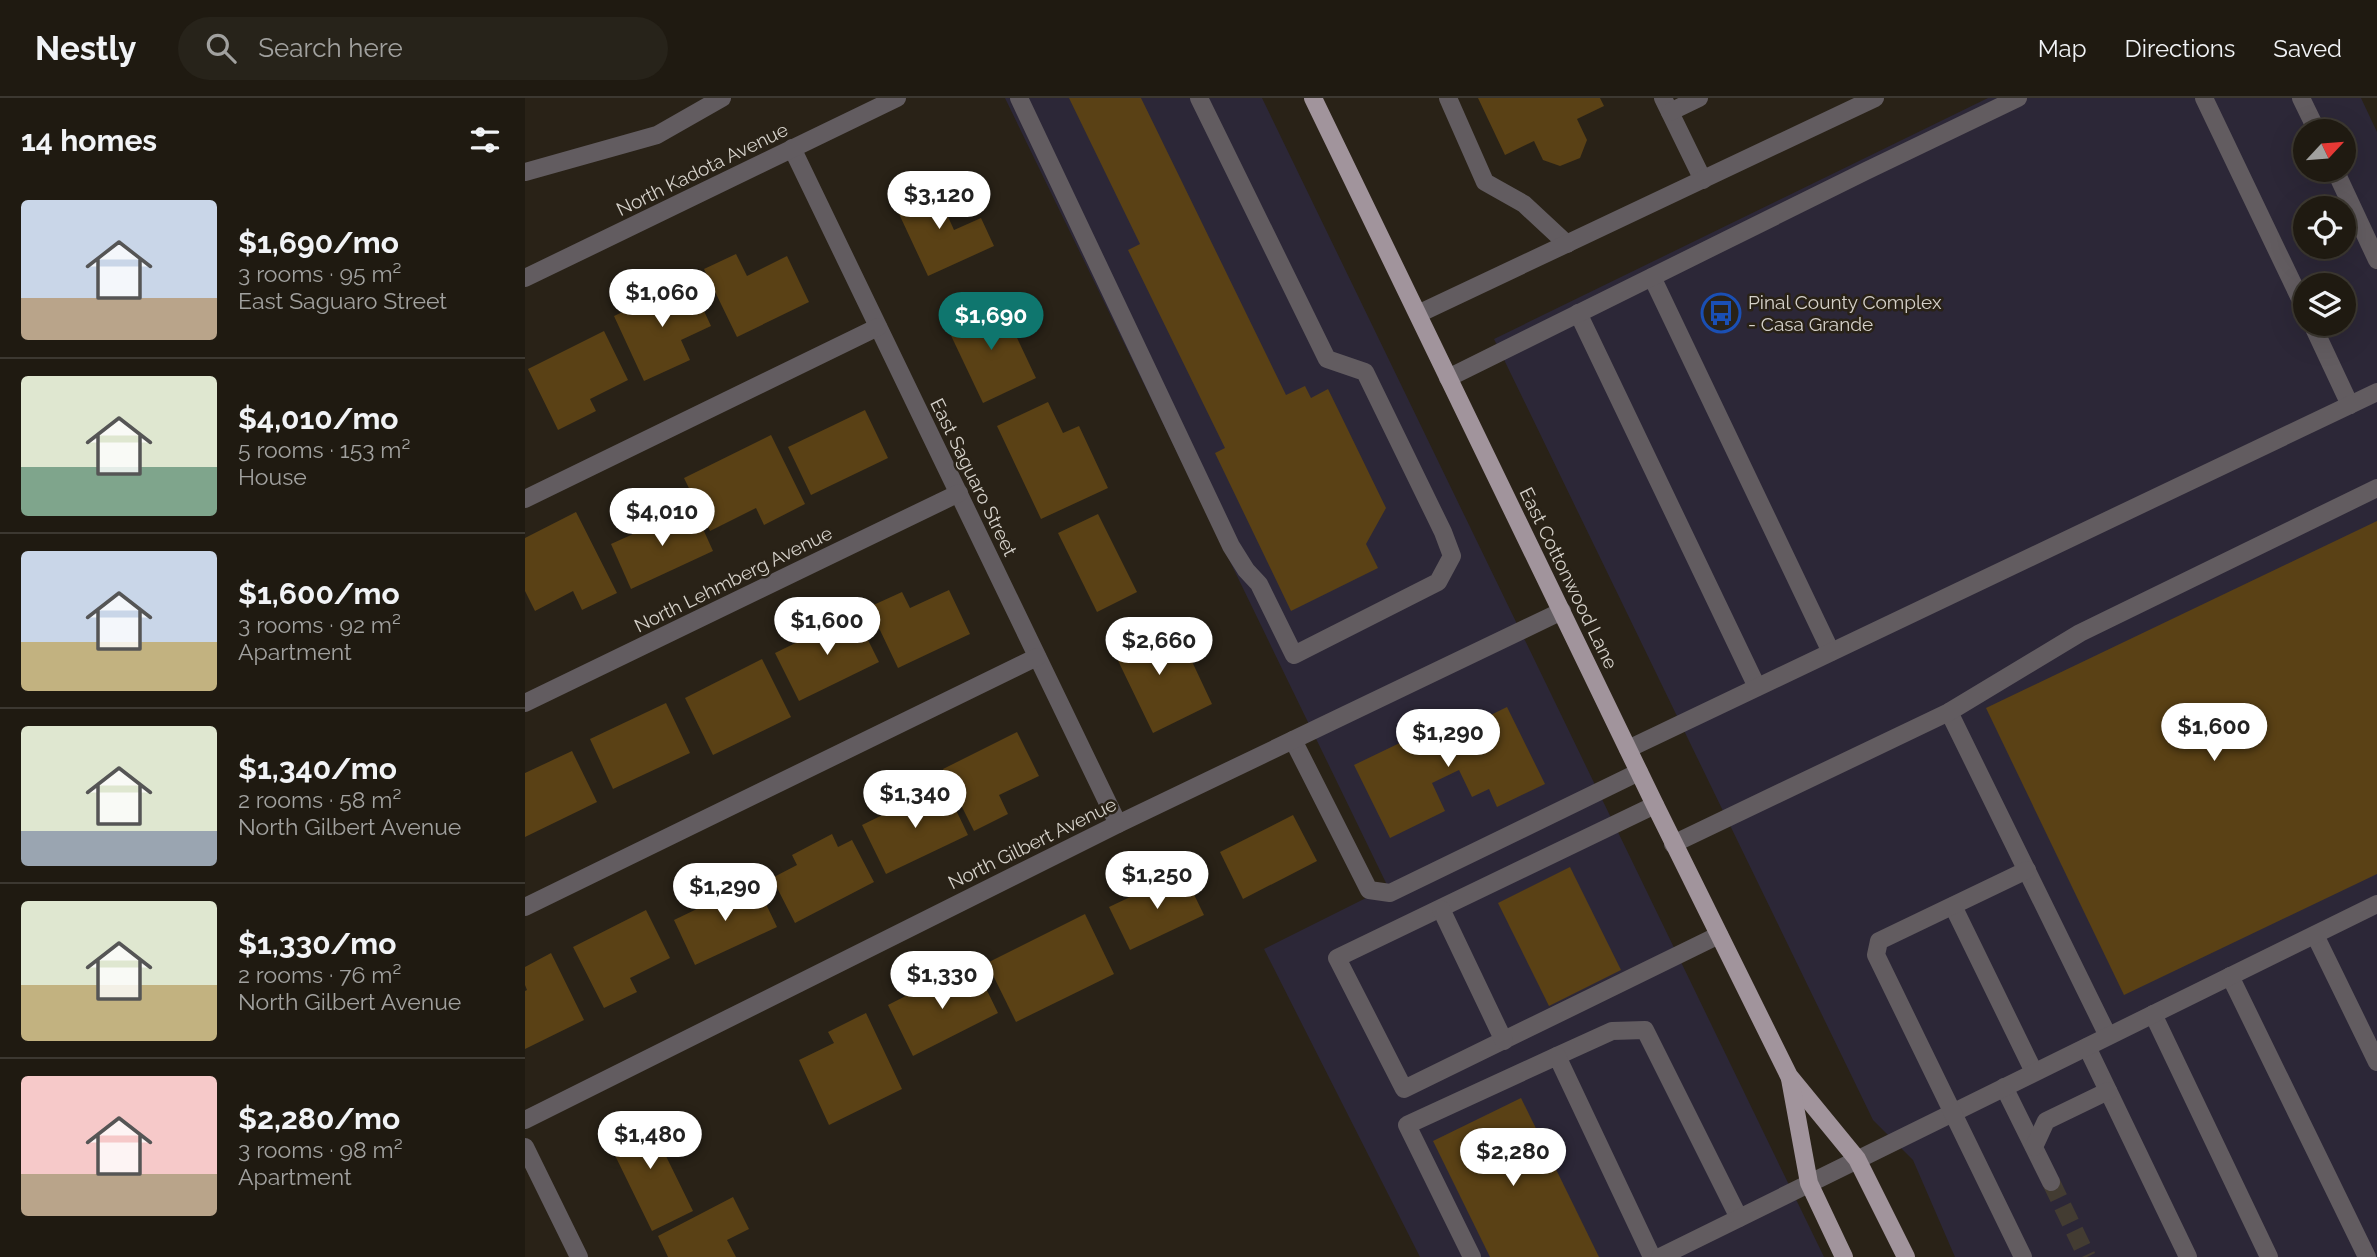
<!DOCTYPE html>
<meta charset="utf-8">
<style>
:root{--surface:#1f1a11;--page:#27231a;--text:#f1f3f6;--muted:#a1a19f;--line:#3c3831;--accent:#0f766e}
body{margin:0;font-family:Raleway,sans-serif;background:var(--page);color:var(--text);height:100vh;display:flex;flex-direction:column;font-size:26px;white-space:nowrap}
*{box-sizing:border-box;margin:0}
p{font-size:23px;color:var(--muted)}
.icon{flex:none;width:38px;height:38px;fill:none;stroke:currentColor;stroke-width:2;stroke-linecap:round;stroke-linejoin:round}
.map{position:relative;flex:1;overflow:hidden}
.panel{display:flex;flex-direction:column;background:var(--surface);width:525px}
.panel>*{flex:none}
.needle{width:46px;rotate:64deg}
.controls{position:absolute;left:1768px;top:21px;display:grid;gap:14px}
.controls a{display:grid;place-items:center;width:63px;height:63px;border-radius:50%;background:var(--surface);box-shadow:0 7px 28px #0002,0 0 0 2px var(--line);font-size:35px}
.price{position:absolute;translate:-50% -60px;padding:0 16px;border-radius:24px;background:#fff;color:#222;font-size:23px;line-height:46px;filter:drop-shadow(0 2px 4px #0008)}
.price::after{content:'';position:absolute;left:50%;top:42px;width:21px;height:16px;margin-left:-10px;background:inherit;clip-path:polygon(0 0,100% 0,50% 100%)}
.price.current{background:var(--accent);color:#fff}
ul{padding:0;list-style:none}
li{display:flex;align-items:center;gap:21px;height:175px;padding:0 21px}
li+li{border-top:2px solid var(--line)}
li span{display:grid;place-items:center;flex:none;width:196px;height:140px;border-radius:7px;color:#555}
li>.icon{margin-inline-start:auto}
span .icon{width:84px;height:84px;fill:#fffc;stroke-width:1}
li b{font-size:30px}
h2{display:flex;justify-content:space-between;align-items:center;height:84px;padding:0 21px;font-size:30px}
header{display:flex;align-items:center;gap:42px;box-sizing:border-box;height:98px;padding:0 35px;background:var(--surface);border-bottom:2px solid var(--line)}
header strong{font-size:33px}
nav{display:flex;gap:38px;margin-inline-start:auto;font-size:24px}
.search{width:490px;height:63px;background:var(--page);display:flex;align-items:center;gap:18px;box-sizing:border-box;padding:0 24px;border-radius:38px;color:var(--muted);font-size:26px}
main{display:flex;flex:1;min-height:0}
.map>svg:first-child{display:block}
</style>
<header>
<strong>Nestly</strong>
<div class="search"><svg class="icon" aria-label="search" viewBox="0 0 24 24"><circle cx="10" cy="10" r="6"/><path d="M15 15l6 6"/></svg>Search here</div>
<nav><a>Map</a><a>Directions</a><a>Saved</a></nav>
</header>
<main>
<section class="panel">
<h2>14 homes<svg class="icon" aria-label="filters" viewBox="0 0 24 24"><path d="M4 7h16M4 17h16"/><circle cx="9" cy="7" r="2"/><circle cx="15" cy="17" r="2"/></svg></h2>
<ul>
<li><span style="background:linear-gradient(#c9d6e8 70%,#b9a48a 0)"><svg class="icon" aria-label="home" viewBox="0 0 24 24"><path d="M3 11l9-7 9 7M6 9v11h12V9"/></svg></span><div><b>$1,690/mo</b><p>3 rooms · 95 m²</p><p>East Saguaro Street</p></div></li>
<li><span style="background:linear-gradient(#dfe7d0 65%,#7fa58c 0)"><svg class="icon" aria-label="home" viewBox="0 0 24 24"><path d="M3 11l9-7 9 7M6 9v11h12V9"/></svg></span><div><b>$4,010/mo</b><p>5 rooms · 153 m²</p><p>House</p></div></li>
<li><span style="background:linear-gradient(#c9d6e8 65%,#c2b280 0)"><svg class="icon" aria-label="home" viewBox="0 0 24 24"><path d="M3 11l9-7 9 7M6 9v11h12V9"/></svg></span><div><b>$1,600/mo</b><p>3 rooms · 92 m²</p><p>Apartment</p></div></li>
<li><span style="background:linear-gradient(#dfe7d0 75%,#9aa5b1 0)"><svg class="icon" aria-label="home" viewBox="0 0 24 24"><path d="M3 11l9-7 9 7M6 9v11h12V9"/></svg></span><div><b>$1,340/mo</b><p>2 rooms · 58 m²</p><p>North Gilbert Avenue</p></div></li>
<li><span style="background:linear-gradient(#dfe7d0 60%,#c2b280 0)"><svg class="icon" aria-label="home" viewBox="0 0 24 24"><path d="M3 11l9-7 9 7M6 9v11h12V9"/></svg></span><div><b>$1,330/mo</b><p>2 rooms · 76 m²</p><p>North Gilbert Avenue</p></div></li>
<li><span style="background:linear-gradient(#f6c9c9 70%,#b9a48a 0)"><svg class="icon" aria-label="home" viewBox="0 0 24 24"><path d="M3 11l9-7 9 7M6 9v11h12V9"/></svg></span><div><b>$2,280/mo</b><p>3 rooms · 98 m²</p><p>Apartment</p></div></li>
</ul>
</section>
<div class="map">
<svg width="1852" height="1159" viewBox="0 0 1852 1159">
<rect width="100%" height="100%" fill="#292217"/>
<!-- commercial -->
<g fill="#2c2737" fill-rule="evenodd">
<polygon points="480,0 737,0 1299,1159 895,1159 739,851 863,789"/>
<path d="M1463,0H1836L1852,34V1159H1430L1388,1062L1348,1022L969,241ZM1780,33H1818V72H1780ZM1780,110H1818V149H1780ZM1780,187H1818V226H1780Z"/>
</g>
<!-- building -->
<g fill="#5a4115">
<polygon points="544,0 616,0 761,297 780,288 786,300 803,291 861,410 841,446 853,470 766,513 690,355 700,350 603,152 615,146"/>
<polygon points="953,0 1075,0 1079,8 1052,21 1062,42 1055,60 1035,68 1018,62 1009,43 980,57"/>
<polygon points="408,85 429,132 456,120 469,148 403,178 368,103"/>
<polygon points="211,156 222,178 262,158 284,204 212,239 179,171"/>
<polygon points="165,183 186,228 156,242 165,262 119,283 89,218"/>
<polygon points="474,202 511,280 458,305 421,227"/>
<polygon points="79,233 103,282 65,301 71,313 33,332 3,271"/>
<polygon points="523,304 538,335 554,328 583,390 516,421 472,328"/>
<polygon points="340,312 363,360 286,397 263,349"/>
<polygon points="246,337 280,406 239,427 231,410 185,433 159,380"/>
<polygon points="168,409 188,453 106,491 86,446"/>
<polygon points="51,414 92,495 57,512 48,493 10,513 0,493 0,440"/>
<polygon points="573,416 612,494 572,514 533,435"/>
<polygon points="1852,423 1852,776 1599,897 1461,610"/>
<polygon points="424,492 445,536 373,570 344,509 377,494 385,510"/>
<polygon points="330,516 354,564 274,603 250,555"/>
<polygon points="629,522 648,562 663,555 687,606 628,635 584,544"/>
<polygon points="237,561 266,619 188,657 160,600"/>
<polygon points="141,605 165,655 88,691 65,641"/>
<polygon points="982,609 1020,686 972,709 964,691 947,699 934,672 907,685 920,713 865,740 829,667 937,615 943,628"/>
<polygon points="492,634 514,678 474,697 483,716 449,733 418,671"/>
<polygon points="47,653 72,704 0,739 0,675"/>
<polygon points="419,687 443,737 361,776 337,727"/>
<polygon points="768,717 792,763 718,801 695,754"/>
<polygon points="307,736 313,749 327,742 349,784 270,825 247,780 272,767 267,757"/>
<polygon points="1045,769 1096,872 1024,908 973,805"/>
<polygon points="658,774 679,817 605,852 584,809"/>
<polygon points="230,783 252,829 170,867 149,822"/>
<polygon points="121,812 145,860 105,880 112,894 79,910 48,849"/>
<polygon points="560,816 589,876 491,924 462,865"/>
<polygon points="26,855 59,922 0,951 0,893 2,892 0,887 0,869"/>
<polygon points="452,872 473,915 388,958 363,907 414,881 418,889"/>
<polygon points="341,915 377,991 304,1027 274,962 309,945 303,934"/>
<polygon points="996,1000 1074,1159 965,1159 908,1043"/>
<polygon points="133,1014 148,1045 137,1050 168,1113 127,1133 81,1039"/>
<polygon points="208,1099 224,1131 202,1142 211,1159 143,1159 133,1138"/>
</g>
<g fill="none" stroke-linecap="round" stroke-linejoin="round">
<!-- minor-tunnel -->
<polyline stroke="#433c32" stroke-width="18" stroke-dasharray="18 9" stroke-linecap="butt" points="1526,1084 1562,1159"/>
<!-- minor -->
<g stroke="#625c60" stroke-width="18">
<polyline points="494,0 706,448 721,472 734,486 769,557 913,484 927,458 918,434 840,274 802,261 674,0"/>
<polyline points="923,0 960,84 999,106 1042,146"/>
<polyline points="1138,0 1178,82"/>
<polyline points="1679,0 1780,211"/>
<polyline points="1776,0 1792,33"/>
<polyline points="1145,14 1174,0"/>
<polyline points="267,50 593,726"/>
<polyline points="1810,72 1852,162"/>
<polyline points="0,74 132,37 197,0"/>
<polyline points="1127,179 1306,554"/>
<polyline points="0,180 372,0"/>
<polyline points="1053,215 1232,589"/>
<polyline points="893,216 1350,0"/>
<polyline points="1787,226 1825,307"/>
<polyline points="923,280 1341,73 1493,0"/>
<polyline points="0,401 353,229"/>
<polyline points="0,605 434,395"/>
<polyline points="1424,614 1583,938"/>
<polyline points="768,642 844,792 865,795 1114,674"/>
<polyline points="1103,651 1852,294"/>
<polyline points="1130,707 812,860 879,991 1194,837"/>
<polyline points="1148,746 1424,614 1555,535 1852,390"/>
<polyline points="1428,808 1509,974"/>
<polyline points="0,809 512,559"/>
<polyline points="916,811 979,943"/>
<polyline points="1790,837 1852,964"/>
<polyline points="1705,878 1842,1159"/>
<polyline points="1628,916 1744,1159"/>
<polyline points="1562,949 1663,1159"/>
<polyline points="1032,958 1087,933 1120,932 1214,1120"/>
<polyline points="1479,989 1526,1084"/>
<polyline points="0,1022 593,726 1037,513"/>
<polyline points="0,1049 54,1159"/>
<polyline points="1509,1049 1521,1023 1583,993"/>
<polyline points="947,1159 882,1027 1032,958 1127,1159"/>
<polyline points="1135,1159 1852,806"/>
<polyline points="1498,1159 1351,857 1354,843 1502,772"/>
</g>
<!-- major -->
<g stroke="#a1949c" stroke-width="18">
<polyline points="788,0 1130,707 1264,978 1332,1061 1381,1159"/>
<polyline points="1265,981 1284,1085 1319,1159"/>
</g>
</g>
<!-- icons -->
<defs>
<symbol id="bus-ring" viewBox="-11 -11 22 22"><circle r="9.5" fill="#292217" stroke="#1a4fb4" stroke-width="1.5"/><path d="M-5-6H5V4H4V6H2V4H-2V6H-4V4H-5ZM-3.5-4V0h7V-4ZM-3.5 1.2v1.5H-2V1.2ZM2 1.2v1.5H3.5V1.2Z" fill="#1a4fb4"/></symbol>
</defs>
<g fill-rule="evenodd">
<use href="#bus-ring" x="1174" y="193" width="44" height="44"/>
</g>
<g text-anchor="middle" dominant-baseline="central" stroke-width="5" stroke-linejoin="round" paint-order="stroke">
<!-- street labels -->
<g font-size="19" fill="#d5d1ca" stroke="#292217">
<text transform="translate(177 71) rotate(-26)">North Kadota Avenue</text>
<text transform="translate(449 379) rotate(64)">East Saguaro Street</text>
<text transform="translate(1044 480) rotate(64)">East Cottonwood Lane</text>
<text transform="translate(208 481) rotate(-26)">North Lehmberg Avenue</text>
<text transform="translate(507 745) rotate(-26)">North Gilbert Avenue</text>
</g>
<!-- poi labels -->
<g font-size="19" fill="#d5d1ca" stroke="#292217" text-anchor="start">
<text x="1223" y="204">Pinal County Complex<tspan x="1223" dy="22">- Casa Grande</tspan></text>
</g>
</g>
</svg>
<div class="controls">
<a><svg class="needle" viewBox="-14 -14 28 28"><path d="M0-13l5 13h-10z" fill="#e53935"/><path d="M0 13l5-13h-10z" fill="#a1a19f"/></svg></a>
<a><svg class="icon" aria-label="locate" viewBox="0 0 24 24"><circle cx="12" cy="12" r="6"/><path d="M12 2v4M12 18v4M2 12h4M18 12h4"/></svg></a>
<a><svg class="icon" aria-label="layers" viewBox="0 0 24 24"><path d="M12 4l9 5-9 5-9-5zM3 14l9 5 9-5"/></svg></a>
</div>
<b class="price" style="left:414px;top:133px">$3,120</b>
<b class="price" style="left:137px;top:231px">$1,060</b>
<b class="price current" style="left:466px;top:254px">$1,690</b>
<b class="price" style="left:137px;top:450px">$4,010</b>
<b class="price" style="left:302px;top:559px">$1,600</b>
<b class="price" style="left:634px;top:579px">$2,660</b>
<b class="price" style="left:1689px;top:665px">$1,600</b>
<b class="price" style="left:923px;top:671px">$1,290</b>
<b class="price" style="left:390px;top:732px">$1,340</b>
<b class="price" style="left:632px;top:813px">$1,250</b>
<b class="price" style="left:200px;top:825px">$1,290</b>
<b class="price" style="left:417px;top:913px">$1,330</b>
<b class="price" style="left:125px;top:1073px">$1,480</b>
<b class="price" style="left:988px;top:1090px">$2,280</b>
</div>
</main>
